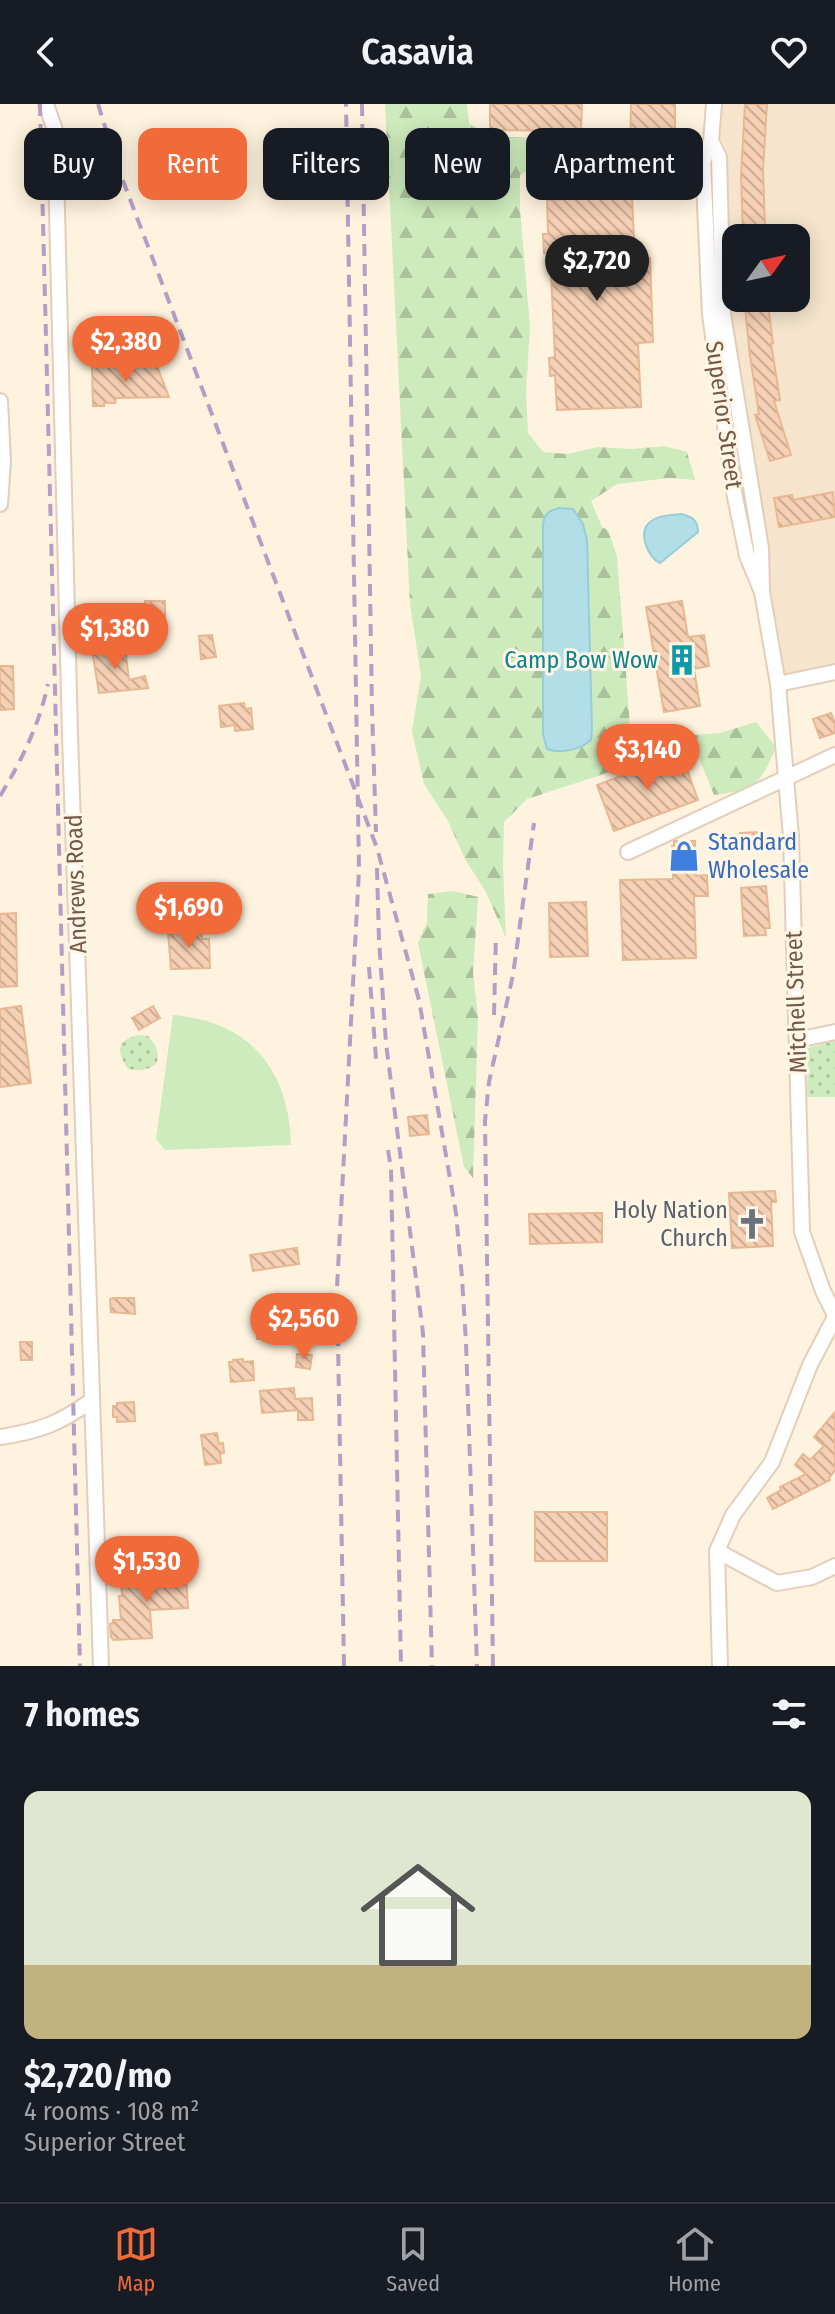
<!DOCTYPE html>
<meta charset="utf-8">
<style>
:root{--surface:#171b24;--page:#242831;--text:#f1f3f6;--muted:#9ea1a6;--line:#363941;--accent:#f16b3a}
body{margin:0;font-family:"Fira Sans Condensed",sans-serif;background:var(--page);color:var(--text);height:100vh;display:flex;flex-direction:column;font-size:30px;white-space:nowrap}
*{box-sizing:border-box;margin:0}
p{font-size:26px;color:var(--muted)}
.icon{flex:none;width:44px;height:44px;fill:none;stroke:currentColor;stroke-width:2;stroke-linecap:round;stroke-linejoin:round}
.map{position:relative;height:1562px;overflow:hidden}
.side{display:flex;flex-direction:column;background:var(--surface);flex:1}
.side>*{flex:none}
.top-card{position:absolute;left:24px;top:24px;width:788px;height:72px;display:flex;gap:16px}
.needle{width:52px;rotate:57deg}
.tools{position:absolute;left:722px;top:120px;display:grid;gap:16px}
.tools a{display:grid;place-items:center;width:88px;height:88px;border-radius:16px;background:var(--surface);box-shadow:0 4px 20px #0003;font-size:40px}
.price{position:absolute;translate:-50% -68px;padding:0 18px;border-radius:28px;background:var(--accent);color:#fff;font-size:26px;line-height:52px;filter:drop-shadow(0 2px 4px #0008)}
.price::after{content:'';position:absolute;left:50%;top:48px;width:24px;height:18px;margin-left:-12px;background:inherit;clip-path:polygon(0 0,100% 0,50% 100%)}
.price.active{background:#222;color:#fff}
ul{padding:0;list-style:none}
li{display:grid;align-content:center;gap:16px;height:424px;padding:0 24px}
li span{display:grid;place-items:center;height:248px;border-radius:16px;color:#555}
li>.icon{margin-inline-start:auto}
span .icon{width:144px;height:144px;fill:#fffc;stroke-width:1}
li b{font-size:34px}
h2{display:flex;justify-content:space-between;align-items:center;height:96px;padding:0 24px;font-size:34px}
.chip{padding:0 28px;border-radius:16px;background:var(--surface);box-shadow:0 4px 20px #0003;font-size:28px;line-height:72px}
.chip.active{background:var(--accent);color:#fff}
header{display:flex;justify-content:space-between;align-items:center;height:104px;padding:0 24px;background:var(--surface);font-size:36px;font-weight:600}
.tabs{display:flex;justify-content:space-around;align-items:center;height:112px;border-top:2px solid var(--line);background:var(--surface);font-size:22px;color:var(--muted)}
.tabs a{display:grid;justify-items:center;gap:4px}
.tabs .active{color:var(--accent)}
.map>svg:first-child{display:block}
</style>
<header><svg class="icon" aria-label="back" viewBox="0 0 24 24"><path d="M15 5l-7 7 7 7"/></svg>Casavia<svg class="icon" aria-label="heart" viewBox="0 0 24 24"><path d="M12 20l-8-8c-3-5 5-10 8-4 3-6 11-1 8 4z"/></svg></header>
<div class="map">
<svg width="835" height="1562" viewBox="0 0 835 1562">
<defs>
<pattern id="green-dots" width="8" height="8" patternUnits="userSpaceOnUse" patternTransform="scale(2)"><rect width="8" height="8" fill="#cdebbc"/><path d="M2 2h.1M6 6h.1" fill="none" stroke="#abc19b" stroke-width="1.8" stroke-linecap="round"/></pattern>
<pattern id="forest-firs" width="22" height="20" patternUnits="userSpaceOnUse" patternTransform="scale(2)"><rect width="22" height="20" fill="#cdebbc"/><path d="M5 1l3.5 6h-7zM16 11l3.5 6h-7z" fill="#abc19b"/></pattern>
<pattern id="building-back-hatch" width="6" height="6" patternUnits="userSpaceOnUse" patternTransform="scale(2)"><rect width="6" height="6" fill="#f5d0b4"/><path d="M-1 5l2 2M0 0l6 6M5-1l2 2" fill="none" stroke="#cbac94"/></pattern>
</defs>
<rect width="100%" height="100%" fill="#fef3de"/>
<!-- residential -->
<path fill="#f6e5cc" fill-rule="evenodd" d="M714,0H835V568L778,580L710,210L711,37ZM736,134H796V194H736Z"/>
<!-- green -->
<g fill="url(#green-dots)">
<path d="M139,931L148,932C156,941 159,947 157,959C147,967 140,967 128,965C116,947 116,936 139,931Z"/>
<polygon points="835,937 835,993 807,993 808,944"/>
</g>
<!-- forest -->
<g fill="url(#forest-firs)">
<path d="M385,0H467L469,20L498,33L578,35L586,45L552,51L520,71V106L530,223L526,289L528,329L543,348L568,350L598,343L632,345L664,342L687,348L695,376L669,374L617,380L591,397L602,423L608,426L617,452L631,635L636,650L672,644L693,631L720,629L756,618L776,643C760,681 756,686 714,691L699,654L677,646L527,695L504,718L503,762L506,834L486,788L465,755L448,717L424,680L412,627L421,572L410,500Z"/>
<polygon points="454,787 478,793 473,869 478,913 473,1074 464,1063 418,839 427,818 428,790"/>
</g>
<!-- pitch -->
<path fill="#cdebbc" d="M173,911C250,917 289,966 291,1041L165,1046L156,1035Z"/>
<!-- water -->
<g fill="#b2dee8" stroke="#97cdda" stroke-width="2">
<path d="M559,404L573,405L583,420L587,436L592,625L591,636C580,646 560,650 547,645L543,630V421C544,410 548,407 559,404Z"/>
<path d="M681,410C693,413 698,416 698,428L660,459C648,454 638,429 649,419C657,411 671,411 681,410Z"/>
</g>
<!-- building -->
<g fill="url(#building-back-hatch)" stroke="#e8b793" stroke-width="2">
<polygon points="490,0 582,0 581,27 490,26"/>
<polygon points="631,0 675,0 675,57 644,56 640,55 640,46 630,46"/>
<polygon points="745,0 767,0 763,66 765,123 763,123 764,134 743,134 741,72"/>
<polygon points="632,93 635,155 650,154 653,238 638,239 641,303 557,306 555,271 550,272 549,254 555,253 550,149 544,149 543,130 548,130 547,96"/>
<polygon points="744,194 767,194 773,239 771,239 780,296 774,297 791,351 770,357 755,311 759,310 750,252"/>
<polygon points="157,262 169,293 116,294 115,299 104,299 104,302 93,302 92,263"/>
<polygon points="833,388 835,413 779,423 774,394 792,391 793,396"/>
<polygon points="145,497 165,497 165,516 151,517 150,513 145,514"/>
<polygon points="682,497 688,533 704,531 709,562 694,565 700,602 664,608 646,503"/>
<polygon points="212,531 216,553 201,555 199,532"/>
<polygon points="125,543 129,576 145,572 148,584 99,589 92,546"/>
<polygon points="0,562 13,562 14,605 0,606"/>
<polygon points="244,599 245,605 251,604 253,625 235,627 235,621 221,623 219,602"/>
<polygon points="831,609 835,619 835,629 820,634 813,615"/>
<polygon points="681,649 698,696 614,727 597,681"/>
<polygon points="760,728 762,745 741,746 740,729"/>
<polygon points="674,737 695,737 696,772 707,771 708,792 694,792 696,854 623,856 620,776 673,775 672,742 674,742"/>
<polygon points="766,782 770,824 765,824 766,831 744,832 741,784"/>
<polygon points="586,798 588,852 550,853 549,799"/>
<polygon points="16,809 17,882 0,883 0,810"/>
<polygon points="201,827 202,835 209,835 210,864 171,865 168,828"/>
<polygon points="21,902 31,979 0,983 0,905"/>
<polygon points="153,902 160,914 139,926 132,914"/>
<polygon points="427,1011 429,1030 410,1032 408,1013"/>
<polygon points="775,1087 776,1098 771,1098 773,1142 732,1144 729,1089"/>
<polygon points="602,1109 602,1138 530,1140 529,1110"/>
<polygon points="297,1144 299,1160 253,1167 250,1151"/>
<polygon points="113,1194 134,1194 135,1210 111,1208 110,1195"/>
<polygon points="261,1217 287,1217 287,1235 257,1235 257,1220 261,1220"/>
<polygon points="20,1238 32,1238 32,1256 21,1256"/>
<polygon points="297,1250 312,1251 310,1265 296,1263"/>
<polygon points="243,1255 243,1258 253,1257 254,1276 231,1278 229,1258 233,1258 233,1256"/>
<polygon points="294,1284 295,1295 312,1294 313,1316 298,1316 298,1306 262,1309 260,1287"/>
<polygon points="134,1298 135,1317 117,1318 117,1313 113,1313 113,1302 117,1302 117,1299"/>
<polygon points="835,1308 835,1366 829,1374 830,1376 773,1405 767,1394 781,1386 780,1383 806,1370 795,1361 803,1350 810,1356 824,1342 814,1333"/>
<polygon points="217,1329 219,1340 223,1339 224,1349 220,1350 221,1359 205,1361 201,1331"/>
<rect x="535" y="1408" width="72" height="49"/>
<polygon points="186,1471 188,1504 150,1506 152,1534 113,1536 111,1533 110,1520 113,1519 113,1516 121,1516 119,1492 122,1492 121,1474"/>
</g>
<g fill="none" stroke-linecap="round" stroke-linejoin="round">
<defs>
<g id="minor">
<polyline points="46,0 55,26 70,631 101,1562"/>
<polyline points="711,37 719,53 723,210 761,444 762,488 747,452 734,388 710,210 703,58 711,37 714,0"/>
<polyline points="0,297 3,357 0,400"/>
<polyline points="762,488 778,580 835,568"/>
<polyline points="778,580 791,733 802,1128 823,1187 835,1211"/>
<polyline points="628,748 835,651"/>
<polyline points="797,936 835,928"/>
<path d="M0,1333C40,1327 58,1320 91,1297"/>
<polyline points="717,1447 777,1479 812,1473 835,1462"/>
<polyline points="720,1562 717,1447 733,1411 772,1358 810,1261 835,1213"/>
</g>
</defs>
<!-- minor casing -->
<use href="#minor" stroke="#e2ceba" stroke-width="18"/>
<!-- minor -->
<use href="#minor" stroke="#fff" stroke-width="14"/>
<!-- rail -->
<g stroke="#b59dc6" stroke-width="4" stroke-dasharray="12 8" stroke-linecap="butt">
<polyline points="40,0 80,1562"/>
<polyline points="98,0 117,61 377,744 419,896 456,1109 462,1174 466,1239 477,1562"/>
<polyline points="362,0 372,604 376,728"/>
<path d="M0,692C22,656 39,621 48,580"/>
<polyline points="377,764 379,836 386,939 423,1229 432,1562"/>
<polyline points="369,863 376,955"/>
<polyline points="494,911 496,831"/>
<polyline points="388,1046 391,1064 401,1562"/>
<polyline points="344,1562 337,1184 359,766 346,0"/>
<polyline points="493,1562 485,1017 489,978 513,871 534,719"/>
</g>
</g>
<!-- icons -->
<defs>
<symbol id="building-bare" viewBox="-9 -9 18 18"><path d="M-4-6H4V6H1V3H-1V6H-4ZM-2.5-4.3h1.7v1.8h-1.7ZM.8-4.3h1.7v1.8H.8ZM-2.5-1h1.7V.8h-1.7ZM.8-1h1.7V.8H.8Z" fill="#0f9aa8" stroke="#fff6e6" stroke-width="2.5" paint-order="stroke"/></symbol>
<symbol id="shop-bare" viewBox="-9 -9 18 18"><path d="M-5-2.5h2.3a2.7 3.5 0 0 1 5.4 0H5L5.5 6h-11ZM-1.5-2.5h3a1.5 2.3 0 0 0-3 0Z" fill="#3f7fe0" stroke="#fff6e6" stroke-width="2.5" paint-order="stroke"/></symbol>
<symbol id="church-bare" viewBox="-9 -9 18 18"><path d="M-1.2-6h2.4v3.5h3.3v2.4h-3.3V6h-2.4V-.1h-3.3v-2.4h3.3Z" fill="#6b7280" stroke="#fff6e6" stroke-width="2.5" paint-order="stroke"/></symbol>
</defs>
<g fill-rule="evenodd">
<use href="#building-bare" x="660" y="534" width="44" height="44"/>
<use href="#shop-bare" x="662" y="730" width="44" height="44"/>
<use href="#church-bare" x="730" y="1098" width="44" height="44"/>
</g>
<g text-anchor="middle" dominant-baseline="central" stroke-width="6" stroke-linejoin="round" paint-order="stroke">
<!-- street labels -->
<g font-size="24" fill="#755845" stroke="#fff6e6">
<text transform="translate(724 311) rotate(82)">Superior Street</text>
<text transform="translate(76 780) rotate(-92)">Andrews Road</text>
<text transform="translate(796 898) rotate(-92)">Mitchell Street</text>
</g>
<!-- culture labels -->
<g font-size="24" fill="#0d838f" stroke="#fff6e6" text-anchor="end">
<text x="658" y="556">Camp Bow Wow</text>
</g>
<!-- shop labels -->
<g font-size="24" fill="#366cbe" stroke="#fff6e6" text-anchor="start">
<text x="708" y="738">Standard<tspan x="708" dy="28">Wholesale</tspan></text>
</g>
<!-- worship labels -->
<g font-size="24" fill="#5b616d" stroke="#fff6e6" text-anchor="end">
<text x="728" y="1106">Holy Nation<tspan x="728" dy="28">Church</tspan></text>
</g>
</g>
</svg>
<div class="tools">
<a><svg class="needle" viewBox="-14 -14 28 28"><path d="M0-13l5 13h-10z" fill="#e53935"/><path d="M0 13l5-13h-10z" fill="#9ea1a6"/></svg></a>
</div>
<b class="price active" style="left:597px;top:199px">$2,720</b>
<b class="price" style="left:126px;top:280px">$2,380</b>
<b class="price" style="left:115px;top:567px">$1,380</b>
<b class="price" style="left:648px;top:688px">$3,140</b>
<b class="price" style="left:189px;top:846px">$1,690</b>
<b class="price" style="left:304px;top:1257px">$2,560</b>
<b class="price" style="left:147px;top:1500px">$1,530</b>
<div class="top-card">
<a class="chip">Buy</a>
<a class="chip active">Rent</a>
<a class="chip">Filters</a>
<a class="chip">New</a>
<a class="chip">Apartment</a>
</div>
</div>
<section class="side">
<h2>7 homes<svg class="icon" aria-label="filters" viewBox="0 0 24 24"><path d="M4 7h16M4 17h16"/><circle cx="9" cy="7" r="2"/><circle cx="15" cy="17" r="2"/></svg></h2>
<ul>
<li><span style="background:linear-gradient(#dfe7d0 70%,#c2b280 0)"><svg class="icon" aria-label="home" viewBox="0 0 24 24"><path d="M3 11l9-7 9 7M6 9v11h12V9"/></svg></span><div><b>$2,720/mo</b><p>4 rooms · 108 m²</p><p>Superior Street</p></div></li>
</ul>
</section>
<nav class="tabs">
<a class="active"><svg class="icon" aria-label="map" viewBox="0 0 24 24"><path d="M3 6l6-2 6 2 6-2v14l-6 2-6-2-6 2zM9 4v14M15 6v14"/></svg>Map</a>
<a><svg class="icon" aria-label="saved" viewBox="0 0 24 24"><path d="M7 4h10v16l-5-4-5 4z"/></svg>Saved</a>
<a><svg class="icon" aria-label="home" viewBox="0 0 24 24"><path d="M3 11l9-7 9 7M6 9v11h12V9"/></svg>Home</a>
</nav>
